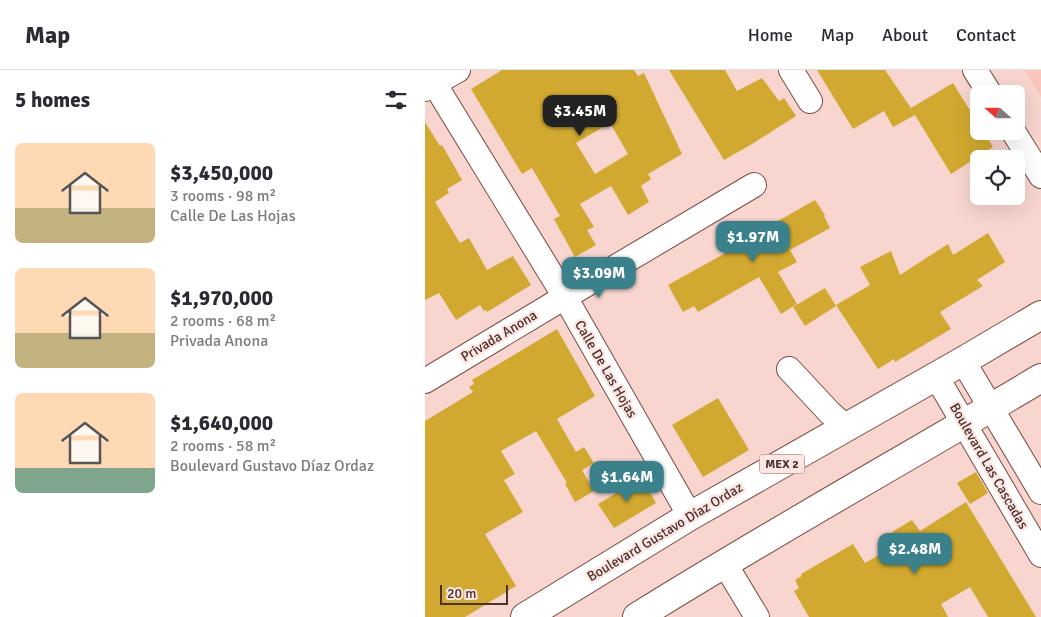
<!DOCTYPE html>
<meta charset="utf-8">
<style>
:root{--surface:#fff;--page:#f2f2f3;--text:#2b2b33;--muted:#7c7c81;--line:#e1e1e2;--accent:#3b818c}
body{margin:0;font-family:Signika,sans-serif;background:var(--page);color:var(--text);height:100vh;display:flex;flex-direction:column;font-size:19px;white-space:nowrap}
*{box-sizing:border-box;margin:0}
p{font-size:16px;color:var(--muted)}
.icon{flex:none;width:28px;height:28px;fill:none;stroke:currentColor;stroke-width:2;stroke-linecap:round;stroke-linejoin:round}
.map{position:relative;flex:1;overflow:hidden}
.drawer{display:flex;flex-direction:column;background:var(--surface);width:425px}
.drawer>*{flex:none}
.needle{width:32px;rotate:291deg}
.controls{position:absolute;left:545px;top:15px;display:grid;gap:10px}
.controls a{display:grid;place-items:center;width:55px;height:55px;border-radius:8px;background:var(--surface);box-shadow:0 5px 20px #0002;font-size:25px}
.scale{position:absolute;left:15px;bottom:12px;width:68px;box-sizing:border-box;padding-left:5px;border:2px solid #4a332f;border-top:0;font-size:14px;line-height:18px;white-space:nowrap;color:#4a332f;-webkit-text-stroke:4px #fde5e1;paint-order:stroke}
.price{position:absolute;translate:-50% -42px;padding:0 11px;border-radius:10px;background:var(--accent);color:#fff;font-size:16px;line-height:32px;filter:drop-shadow(0 1px 2px #0008)}
.price::after{content:'';position:absolute;left:50%;top:30px;width:15px;height:11px;margin-left:-8px;background:inherit;clip-path:polygon(0 0,100% 0,50% 100%)}
.price.active{background:#222;color:#fff}
ul{padding:0;list-style:none}
li{display:flex;align-items:center;gap:15px;height:125px;padding:0 15px}
li span{display:grid;place-items:center;flex:none;width:140px;height:100px;border-radius:8px;color:#555}
li>.icon{margin-inline-start:auto}
span .icon{width:60px;height:60px;fill:#fffc;stroke-width:1}
li b{font-size:21px}
h2{display:flex;justify-content:space-between;align-items:center;height:60px;padding:0 15px;font-size:21px}
header{display:flex;align-items:center;gap:30px;box-sizing:border-box;height:70px;padding:0 25px;background:var(--surface);border-bottom:1px solid var(--line)}
header strong{font-size:24px}
nav{display:flex;gap:28px;margin-inline-start:auto;font-size:18px}
main{display:flex;flex:1;min-height:0}
.map>svg:first-child{display:block}
</style>
<header>
<strong>Map</strong>
<nav><a>Home</a><a>Map</a><a>About</a><a>Contact</a></nav>
</header>
<main>
<section class="drawer">
<h2>5 homes<svg class="icon" aria-label="filters" viewBox="0 0 24 24"><path d="M4 7h16M4 17h16"/><circle cx="9" cy="7" r="2"/><circle cx="15" cy="17" r="2"/></svg></h2>
<ul>
<li><span style="background:linear-gradient(#ffd9b3 65%,#c2b280 0)"><svg class="icon" aria-label="home" viewBox="0 0 24 24"><path d="M3 11l9-7 9 7M6 9v11h12V9"/></svg></span><div><b>$3,450,000</b><p>3 rooms · 98 m²</p><p>Calle De Las Hojas</p></div></li>
<li><span style="background:linear-gradient(#ffd9b3 65%,#c2b280 0)"><svg class="icon" aria-label="home" viewBox="0 0 24 24"><path d="M3 11l9-7 9 7M6 9v11h12V9"/></svg></span><div><b>$1,970,000</b><p>2 rooms · 68 m²</p><p>Privada Anona</p></div></li>
<li><span style="background:linear-gradient(#ffd9b3 75%,#7fa58c 0)"><svg class="icon" aria-label="home" viewBox="0 0 24 24"><path d="M3 11l9-7 9 7M6 9v11h12V9"/></svg></span><div><b>$1,640,000</b><p>2 rooms · 58 m²</p><p>Boulevard Gustavo Díaz Ordaz</p></div></li>
</ul>
</section>
<div class="map">
<svg width="616" height="547" viewBox="0 0 616 547">
<rect width="100%" height="100%" fill="#f8d5cf"/>
<!-- built -->
<polygon fill="#fac5bc" points="599,0 616,0 616,27"/>
<!-- building -->
<g fill="#d1a930" fill-rule="evenodd">
<path d="M77,0H209L213,6L219,3L257,84L223,104L226,109L216,116L224,132L203,145L186,116L155,134L169,157L162,160L171,175L150,187L129,149L135,146L107,98L97,104L46,19ZM185,53L203,84L170,104L151,73Z"/>
<polygon points="244,0 300,0 312,21 337,8 354,31 359,28 371,46 327,74 299,90"/>
<polygon points="392,0 460,0 486,38 528,13 554,55 554,61 558,61 568,77 526,104 490,45 468,57 459,41 428,59"/>
<polygon points="0,52 15,76 17,75 37,110 22,119 24,123 10,132 35,173 44,168 62,200 88,186 106,215 62,242 61,240 59,241 55,235 31,250 14,223 0,230"/>
<polygon points="390,130 400,145 399,146 405,158 365,180 372,192 353,202 372,234 356,244 334,207 273,242 269,236 258,242 243,215 324,170 323,168"/>
<polygon points="563,163 580,192 552,210 558,216 515,242 526,259 470,292 469,289 453,299 411,235 445,215 435,197 466,181 475,205 523,174 528,185"/>
<polygon points="400,218 411,236 380,256 368,237"/>
<polygon points="132,259 170,326 132,349 151,382 159,377 169,393 157,400 169,421 150,432 140,414 142,413 111,361 76,381 90,404 79,410 98,442 60,464 91,516 40,547 0,547 0,351 48,322 44,317 49,314 47,310"/>
<polygon points="293,328 324,380 278,407 247,355"/>
<polygon points="551,402 563,423 545,434 532,413"/>
<polygon points="217,408 231,433 189,458 173,434"/>
<polygon points="541,432 611,547 563,547 545,517 516,534 523,547 384,547 369,521 374,518 370,510 377,506 376,504 428,474 440,493 474,473 467,462 487,450 495,461"/>
</g>
<g fill="none" stroke-linecap="round" stroke-linejoin="round">
<defs>
<g id="minor">
<polyline points="1,0 140,227 265,446"/>
<polyline points="366,0 385,31"/>
<polyline points="550,0 565,24"/>
<polyline points="0,19 33,0"/>
<polyline points="588,61 616,106"/>
<polyline points="538,291 616,422"/>
<polyline points="364,299 405,343 421,357"/>
<polyline points="511,306 616,485"/>
<polyline points="0,311 140,227 329,115"/>
<polyline points="300,494 332,547"/>
</g>
<g id="major">
<polyline points="100,547 265,446 538,291 616,245"/>
<path d="M212,547C345,464 482,388 616,308"/>
</g>
</defs>
<!-- minor casing -->
<use href="#minor" stroke="#7b4a43" stroke-width="26"/>
<!-- major casing -->
<use href="#major" stroke="#7b4a43" stroke-width="30"/>
<!-- minor -->
<use href="#minor" stroke="#fff" stroke-width="24"/>
<!-- major -->
<use href="#major" stroke="#fff" stroke-width="28"/>
</g>
<g text-anchor="middle" dominant-baseline="central" stroke-width="4.5" stroke-linejoin="round" paint-order="stroke">
<!-- shield labels -->
<rect fill="#fde5e1" stroke="#806864" stroke-width="1" x="334.5" y="384.5" width="45" height="19" rx="4"/>
<g font-size="12" font-weight="bold" fill="#4a332f">
<text x="357" y="394">MEX 2</text>
</g>
<!-- street labels -->
<g font-size="14" fill="#4a332f" stroke="#fde5e1">
<text transform="translate(74 266) rotate(-31)">Privada Anona</text>
<text transform="translate(181 299) rotate(60)">Calle De Las Hojas</text>
<text transform="translate(564 396) rotate(60)">Boulevard Las Cascadas</text>
<text transform="translate(240 462) rotate(-31)">Boulevard Gustavo Díaz Ordaz</text>
</g>
</g>
</svg>
<div class="controls">
<a><svg class="needle" viewBox="-14 -14 28 28"><path d="M0-13l5 13h-10z" fill="#e53935"/><path d="M0 13l5-13h-10z" fill="#7c7c81"/></svg></a>
<a><svg class="icon" aria-label="locate" viewBox="0 0 24 24"><circle cx="12" cy="12" r="6"/><path d="M12 2v4M12 18v4M2 12h4M18 12h4"/></svg></a>
</div>
<div class="scale">20 m</div>
<b class="price active" style="left:155px;top:67px">$3.45M</b>
<b class="price" style="left:328px;top:193px">$1.97M</b>
<b class="price" style="left:174px;top:229px">$3.09M</b>
<b class="price" style="left:202px;top:433px">$1.64M</b>
<b class="price" style="left:490px;top:505px">$2.48M</b>
</div>
</main>
